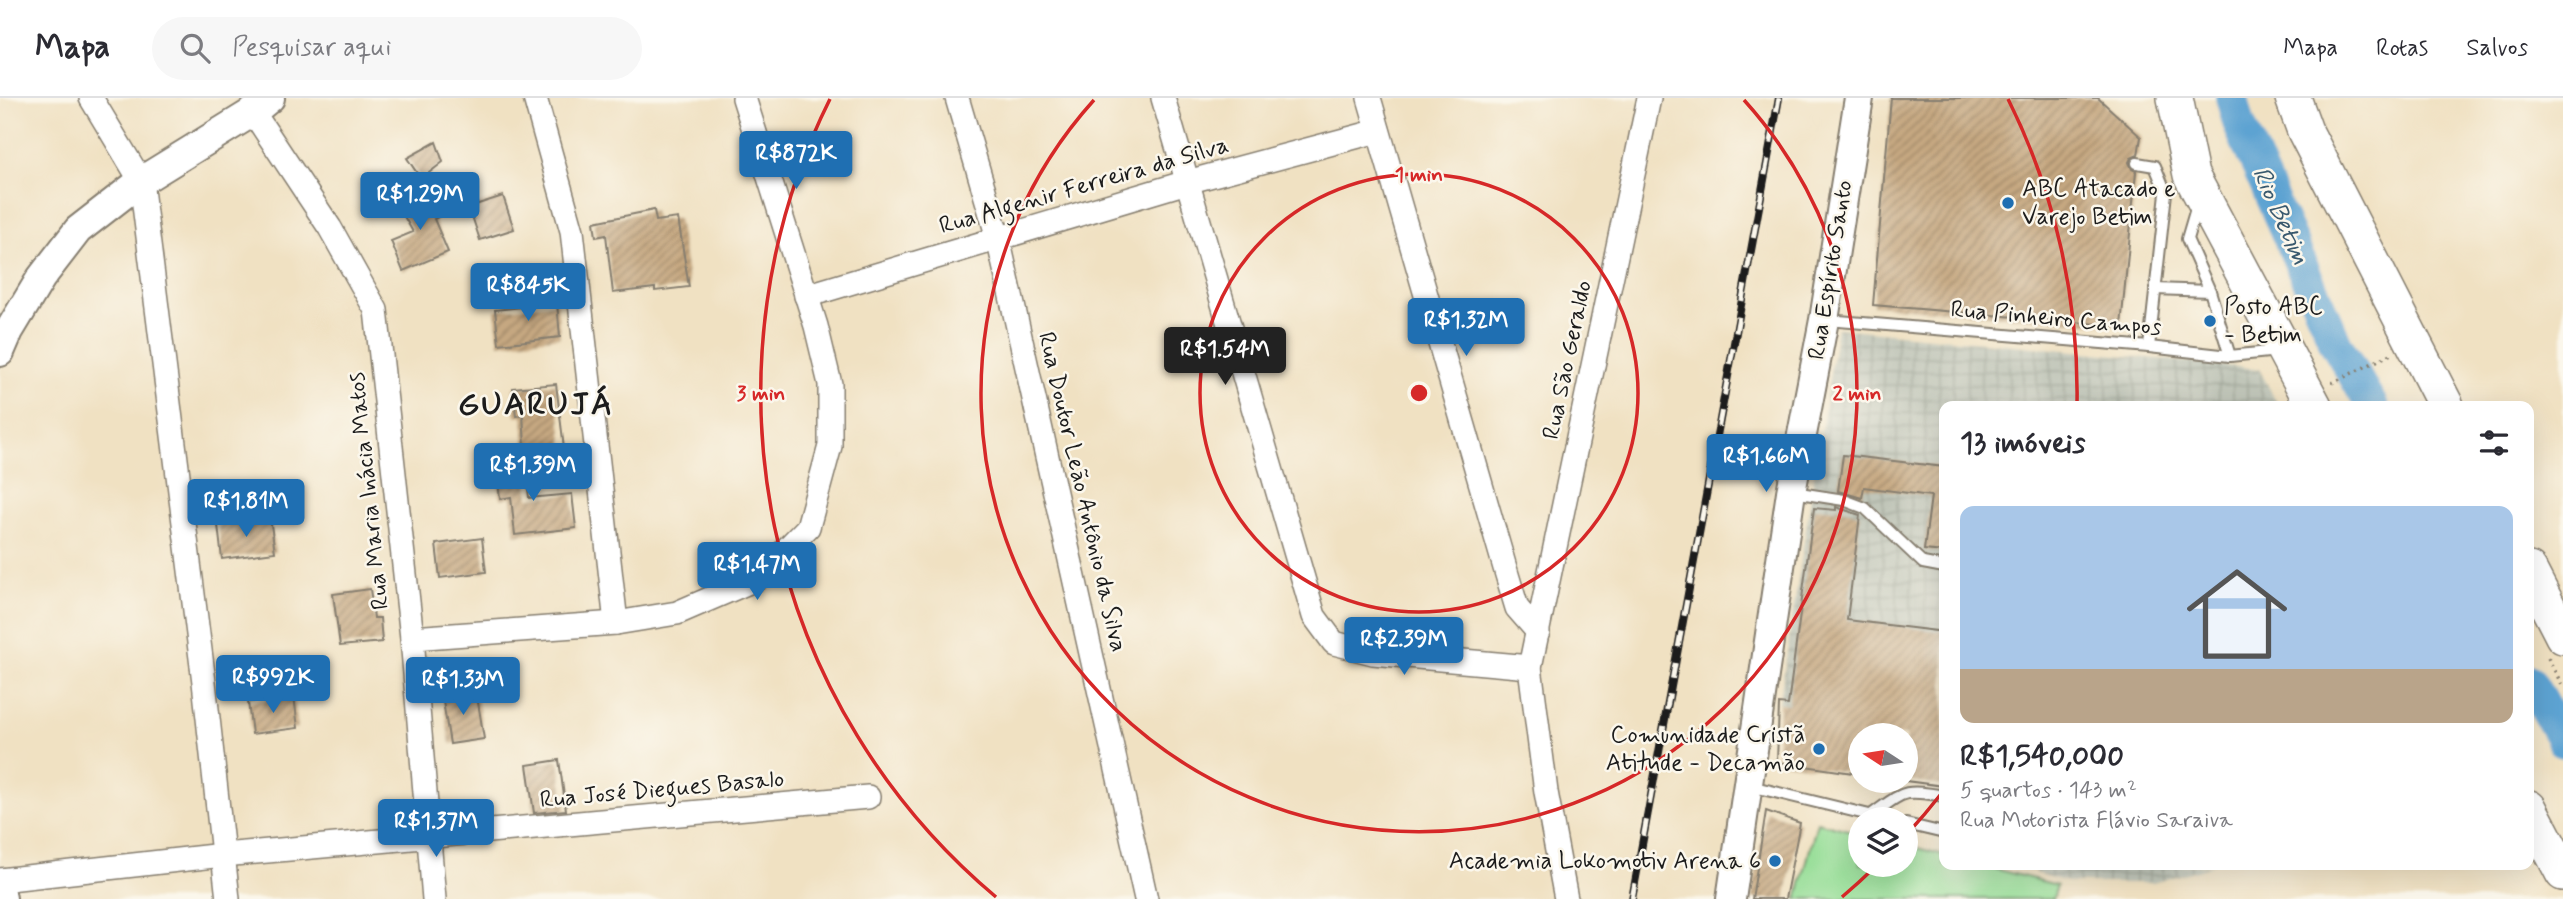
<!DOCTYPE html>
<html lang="pt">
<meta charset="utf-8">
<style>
:root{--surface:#fff;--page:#f7f7f7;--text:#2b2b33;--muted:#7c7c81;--line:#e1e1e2;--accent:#1f6fb2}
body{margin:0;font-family:Mynerve,sans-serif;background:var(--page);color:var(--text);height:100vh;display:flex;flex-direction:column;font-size:26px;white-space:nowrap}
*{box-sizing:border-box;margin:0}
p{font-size:23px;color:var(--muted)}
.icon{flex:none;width:38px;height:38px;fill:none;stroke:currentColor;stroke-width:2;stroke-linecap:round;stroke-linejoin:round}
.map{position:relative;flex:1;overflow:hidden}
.panel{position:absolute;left:1939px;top:303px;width:595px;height:469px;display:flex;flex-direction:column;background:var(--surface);border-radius:14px;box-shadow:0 7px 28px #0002}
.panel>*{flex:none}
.needle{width:46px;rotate:282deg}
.tools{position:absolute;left:1848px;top:625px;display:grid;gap:14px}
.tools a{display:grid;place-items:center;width:70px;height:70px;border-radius:50%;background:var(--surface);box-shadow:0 7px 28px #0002;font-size:35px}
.price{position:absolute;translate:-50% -60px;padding:0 16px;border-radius:7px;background:var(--accent);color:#fff;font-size:23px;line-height:46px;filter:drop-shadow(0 2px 4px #0008)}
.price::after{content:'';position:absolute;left:50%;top:42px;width:21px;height:16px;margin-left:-10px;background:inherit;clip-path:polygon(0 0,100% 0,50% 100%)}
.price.active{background:#222;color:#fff}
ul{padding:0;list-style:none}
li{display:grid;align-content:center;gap:14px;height:371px;padding:0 21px}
li span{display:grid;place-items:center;height:217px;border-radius:14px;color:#555}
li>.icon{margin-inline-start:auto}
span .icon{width:126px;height:126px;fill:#fffc;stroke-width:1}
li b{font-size:30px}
h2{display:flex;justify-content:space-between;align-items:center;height:84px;padding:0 21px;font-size:30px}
header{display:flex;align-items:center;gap:42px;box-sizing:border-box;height:98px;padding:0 35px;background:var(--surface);border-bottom:2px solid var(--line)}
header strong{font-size:33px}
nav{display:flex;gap:38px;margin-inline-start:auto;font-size:24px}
.search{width:490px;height:63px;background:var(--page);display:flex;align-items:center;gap:18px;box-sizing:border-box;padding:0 24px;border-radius:38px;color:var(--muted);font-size:26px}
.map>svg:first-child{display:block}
</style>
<header>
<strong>Mapa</strong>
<div class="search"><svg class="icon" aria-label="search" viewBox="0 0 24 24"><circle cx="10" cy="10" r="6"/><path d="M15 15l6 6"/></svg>Pesquisar aqui</div>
<nav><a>Mapa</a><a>Rotas</a><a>Salvos</a></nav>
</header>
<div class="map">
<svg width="2563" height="801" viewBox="0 0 2563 801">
<defs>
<pattern id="industrial-grid" width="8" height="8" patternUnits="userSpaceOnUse" patternTransform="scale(1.75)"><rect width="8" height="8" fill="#c1c6b9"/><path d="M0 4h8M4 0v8" fill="none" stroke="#a5aa9e"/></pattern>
<pattern id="building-hatch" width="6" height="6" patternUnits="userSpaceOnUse" patternTransform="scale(1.75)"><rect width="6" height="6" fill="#c6a881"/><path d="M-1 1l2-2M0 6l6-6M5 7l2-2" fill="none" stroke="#a08869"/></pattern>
</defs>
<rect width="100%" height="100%" fill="#fbf7ec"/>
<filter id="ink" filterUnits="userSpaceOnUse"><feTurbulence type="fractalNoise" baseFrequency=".0143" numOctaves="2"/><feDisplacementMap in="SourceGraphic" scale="14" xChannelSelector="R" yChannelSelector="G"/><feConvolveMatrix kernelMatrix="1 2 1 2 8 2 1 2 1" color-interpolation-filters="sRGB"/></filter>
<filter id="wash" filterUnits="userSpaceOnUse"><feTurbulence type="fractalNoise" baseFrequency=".00686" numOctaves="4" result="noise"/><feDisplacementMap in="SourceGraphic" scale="28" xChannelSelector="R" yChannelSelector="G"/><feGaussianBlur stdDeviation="1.57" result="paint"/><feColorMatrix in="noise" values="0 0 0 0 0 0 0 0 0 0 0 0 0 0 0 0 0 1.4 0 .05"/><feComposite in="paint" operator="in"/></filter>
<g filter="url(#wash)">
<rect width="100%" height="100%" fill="#f0e1c2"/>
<!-- industrial -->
<g fill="url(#industrial-grid)">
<polygon points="1837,230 2259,271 2279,308 1944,308 1944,627 1779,606"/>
<polygon points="2035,767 2035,766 2213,767 2153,785 2072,785 2035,775"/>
</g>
<!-- pitch -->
<polygon fill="#97de98" stroke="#5a7d5a" stroke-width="2" points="1817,724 1860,735 1860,766 1906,766 1906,747 1944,757 1944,766 1979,767 2057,787 2053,801 1797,801"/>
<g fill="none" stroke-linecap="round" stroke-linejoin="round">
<!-- river -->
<g stroke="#5da3d2" stroke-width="33">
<polyline points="2232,0 2239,26 2336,246 2372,308"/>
<polyline points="2529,583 2563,643"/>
</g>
</g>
<g id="blocks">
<!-- building -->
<g fill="url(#building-hatch)">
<polygon points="1891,0 2098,0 2141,39 2138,57 2131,60 2129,64 2132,71 2136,73 2121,228 1873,207"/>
<polygon points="436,44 443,64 421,81 407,60"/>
<polygon points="431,90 444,116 434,121 448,154 403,173 391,143 413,134 398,108"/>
<polygon points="503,98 514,131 480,142 469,109"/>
<polygon points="654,112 656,123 678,120 689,189 655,193 655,190 613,195 606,137 596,139 594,124"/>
<polygon points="557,205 560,239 499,246 495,212"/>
<polygon points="556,286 565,358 526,362 523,317 516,318 513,290"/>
<polygon points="1843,357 1944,369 1944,454 1924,452 1931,398 1864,389 1862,400 1838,393"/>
<polygon points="525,363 529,400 572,396 576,430 515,437 511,399 500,401 496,366"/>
<polygon points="1836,409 1860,417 1847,522 1944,534 1944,688 1906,683 1906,637 1860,637 1860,676 1777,664 1779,606 1788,607 1814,410 1836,412"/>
<polygon points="270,420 275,454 222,461 218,427"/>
<polygon points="482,440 486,474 440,480 436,446"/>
<polygon points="370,491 374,520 380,520 382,544 340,548 333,496"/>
<polygon points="476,592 484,641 450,646 442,597"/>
<polygon points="294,598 298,630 252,636 248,604"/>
<polygon points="559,662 566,712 534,715 527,667"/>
<polygon points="1766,713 1800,725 1785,801 1752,801"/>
</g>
</g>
</g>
<g filter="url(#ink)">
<use href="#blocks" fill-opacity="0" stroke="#867e6f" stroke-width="2"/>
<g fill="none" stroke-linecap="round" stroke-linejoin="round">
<defs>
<g id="service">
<polyline points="2137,65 2155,68 2166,95 2149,249"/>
<polyline points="2197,107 2187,141 2210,193 2230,258"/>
<polyline points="2155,191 2210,193"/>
<polyline points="1827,222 2149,249 2230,258 2278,253"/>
<polyline points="1793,394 1844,402 1865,410 1923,465 1944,469"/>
<polyline points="1750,688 1886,721"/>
<path d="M1871,717C1905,693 1902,691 1944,698"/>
<polyline points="1906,726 1944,735"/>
</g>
<g id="minor">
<polyline points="91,0 141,83 204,584 228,801"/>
<polyline points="535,0 572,133 616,525"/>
<polyline points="957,0 998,140 1146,801"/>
<polyline points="1163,0 1314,518 1334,545 1373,555 1530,569"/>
<polyline points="1369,0 1505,470 1517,510 1538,534"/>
<polyline points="253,14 330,130 376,212 412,540 434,801"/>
<polyline points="806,198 1187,84 1378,33"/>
<polyline points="412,540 616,525 677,515 758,480 808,429 830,348 830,286 816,228 744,0"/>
<polyline points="0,782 223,757 868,699"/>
<polyline points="1566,801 1546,694 1530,569 1649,0"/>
</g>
<g id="tertiary">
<polyline points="0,254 9,233 41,180 78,132 141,83 253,14 270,0"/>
<polyline points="0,789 2,801"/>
<polyline points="1731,801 1791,394 1824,222 1859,0"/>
</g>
<g id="primary">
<polyline points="2175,0 2191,77 2314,308"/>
<polyline points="2293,0 2305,33 2446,308"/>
<polyline points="2529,472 2563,538"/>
<polyline points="2529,710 2563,775"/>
</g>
</defs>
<!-- service casing -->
<use href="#service" stroke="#867e6f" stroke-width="14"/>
<!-- minor casing -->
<use href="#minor" stroke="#867e6f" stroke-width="26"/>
<!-- tertiary casing -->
<use href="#tertiary" stroke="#867e6f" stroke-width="32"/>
<!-- primary casing -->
<use href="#primary" stroke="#867e6f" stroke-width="38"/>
<!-- path -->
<g stroke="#867e6f" stroke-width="3.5" stroke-dasharray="2 5" stroke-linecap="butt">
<polyline points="2332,285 2391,256"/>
<polyline points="2548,560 2563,589"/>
</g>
<!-- service -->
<use href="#service" stroke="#fff" stroke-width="10"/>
<!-- minor -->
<use href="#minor" stroke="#fff" stroke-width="23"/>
<!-- tertiary -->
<use href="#tertiary" stroke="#fff" stroke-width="28"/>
<!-- primary -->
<use href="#primary" stroke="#fff" stroke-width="35"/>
<defs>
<polyline id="rail" points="1632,801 1779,0"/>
</defs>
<!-- rail casing -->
<use href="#rail" stroke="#1c1c1c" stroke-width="8"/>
<!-- rail -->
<use href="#rail" stroke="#fbf7ec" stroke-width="5" stroke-dasharray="16" stroke-linecap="butt"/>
</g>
</g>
<!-- distance rings -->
<g fill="none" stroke="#d62828" stroke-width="3.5">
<circle cx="1419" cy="295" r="219"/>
<path d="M1744 2A438 438 0 1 1 1094 2"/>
<path d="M1941 696A658 658 0 0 1 1908 735M1876 768A658 658 0 0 1 1842 799M996 799A658 658 0 0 1 830 1M2008 1A658 658 0 0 1 2077 306"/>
</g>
<!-- markers -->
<g fill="#1f6fb2" stroke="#fbf7ec" stroke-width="2.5">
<circle cx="2008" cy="105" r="7"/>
<circle cx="2210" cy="223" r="7"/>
<circle cx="1819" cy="651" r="7"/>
<circle cx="1775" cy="763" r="7"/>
</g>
<g text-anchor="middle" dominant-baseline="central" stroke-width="5" stroke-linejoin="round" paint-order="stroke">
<!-- street labels -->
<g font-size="24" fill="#1c1c1c" stroke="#fbf7ec">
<text transform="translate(1084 88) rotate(-16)">Rua Algenir Ferreira da Silva</text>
<text transform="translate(1831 172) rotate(-81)">Rua Espírito Santo</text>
<text transform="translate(2056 221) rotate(5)">Rua Pinheiro Campos</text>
<text transform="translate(1568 262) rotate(-78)">Rua São Geraldo</text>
<text transform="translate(369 393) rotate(-96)">Rua Maria Inácia Matos</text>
<text transform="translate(1082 394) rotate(77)">Rua Doutor Leão Antônio da Silva</text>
<text transform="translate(662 692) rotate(-5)">Rua José Diegues Basalo</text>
</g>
<!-- poi labels -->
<g font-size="24" fill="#1c1c1c" stroke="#fbf7ec" text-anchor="start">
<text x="2022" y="91">ABC Atacado e<tspan x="2022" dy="28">Varejo Betim</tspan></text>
<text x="2224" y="209">Posto ABC<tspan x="2224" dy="28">- Betim</tspan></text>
<text x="1805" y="637" text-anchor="end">Comunidade Cristã<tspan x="1805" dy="28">Atitude - Decamão</tspan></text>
<text x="1761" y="763" text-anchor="end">Academia Lokomotiv Arena 6</text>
</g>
<!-- water labels -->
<g font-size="26" font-style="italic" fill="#39596e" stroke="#fbf7ec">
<text transform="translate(2280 118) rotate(66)">Rio Betim</text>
</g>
<!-- district labels -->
<g font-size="32" font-weight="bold" letter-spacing="2" fill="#1c1c1c" stroke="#fbf7ec">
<text x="536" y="307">GUARUJÁ</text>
</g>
</g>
<circle cx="1419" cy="295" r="10" fill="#d62828" stroke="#fbf7ec" stroke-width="3.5"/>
<g font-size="21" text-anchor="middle" font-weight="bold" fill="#d62828" stroke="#fbf7ec" stroke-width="5" stroke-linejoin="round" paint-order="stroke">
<text x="1419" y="83">1 min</text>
<text x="1857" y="302">2 min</text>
<text x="761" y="302">3 min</text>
</g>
</svg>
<div class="tools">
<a><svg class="needle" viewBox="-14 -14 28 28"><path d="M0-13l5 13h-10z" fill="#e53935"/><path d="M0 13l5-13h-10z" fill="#7c7c81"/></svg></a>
<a><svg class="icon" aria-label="layers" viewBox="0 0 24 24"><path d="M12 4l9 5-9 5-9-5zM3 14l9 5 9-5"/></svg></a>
</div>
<b class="price" style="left:796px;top:93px">R$872K</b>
<b class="price" style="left:420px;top:134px">R$1.29M</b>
<b class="price" style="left:528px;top:225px">R$845K</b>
<b class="price" style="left:1466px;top:260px">R$1.32M</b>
<b class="price active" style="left:1225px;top:289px">R$1.54M</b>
<b class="price" style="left:1766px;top:396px">R$1.66M</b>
<b class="price" style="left:533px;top:405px">R$1.39M</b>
<b class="price" style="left:246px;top:441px">R$1.81M</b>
<b class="price" style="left:757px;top:504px">R$1.47M</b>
<b class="price" style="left:1404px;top:579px">R$2.39M</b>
<b class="price" style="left:273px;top:617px">R$992K</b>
<b class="price" style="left:463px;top:619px">R$1.33M</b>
<b class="price" style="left:436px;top:761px">R$1.37M</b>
<section class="panel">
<h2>13 imóveis<svg class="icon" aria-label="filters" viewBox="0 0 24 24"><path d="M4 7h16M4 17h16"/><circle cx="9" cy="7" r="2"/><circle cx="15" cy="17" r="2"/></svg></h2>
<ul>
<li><span style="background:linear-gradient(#a9c7e8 75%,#b9a48a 0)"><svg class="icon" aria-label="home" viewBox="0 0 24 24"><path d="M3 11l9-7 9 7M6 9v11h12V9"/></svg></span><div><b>R$1,540,000</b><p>5 quartos · 143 m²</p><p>Rua Motorista Flávio Saraiva</p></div></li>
</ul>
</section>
</div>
